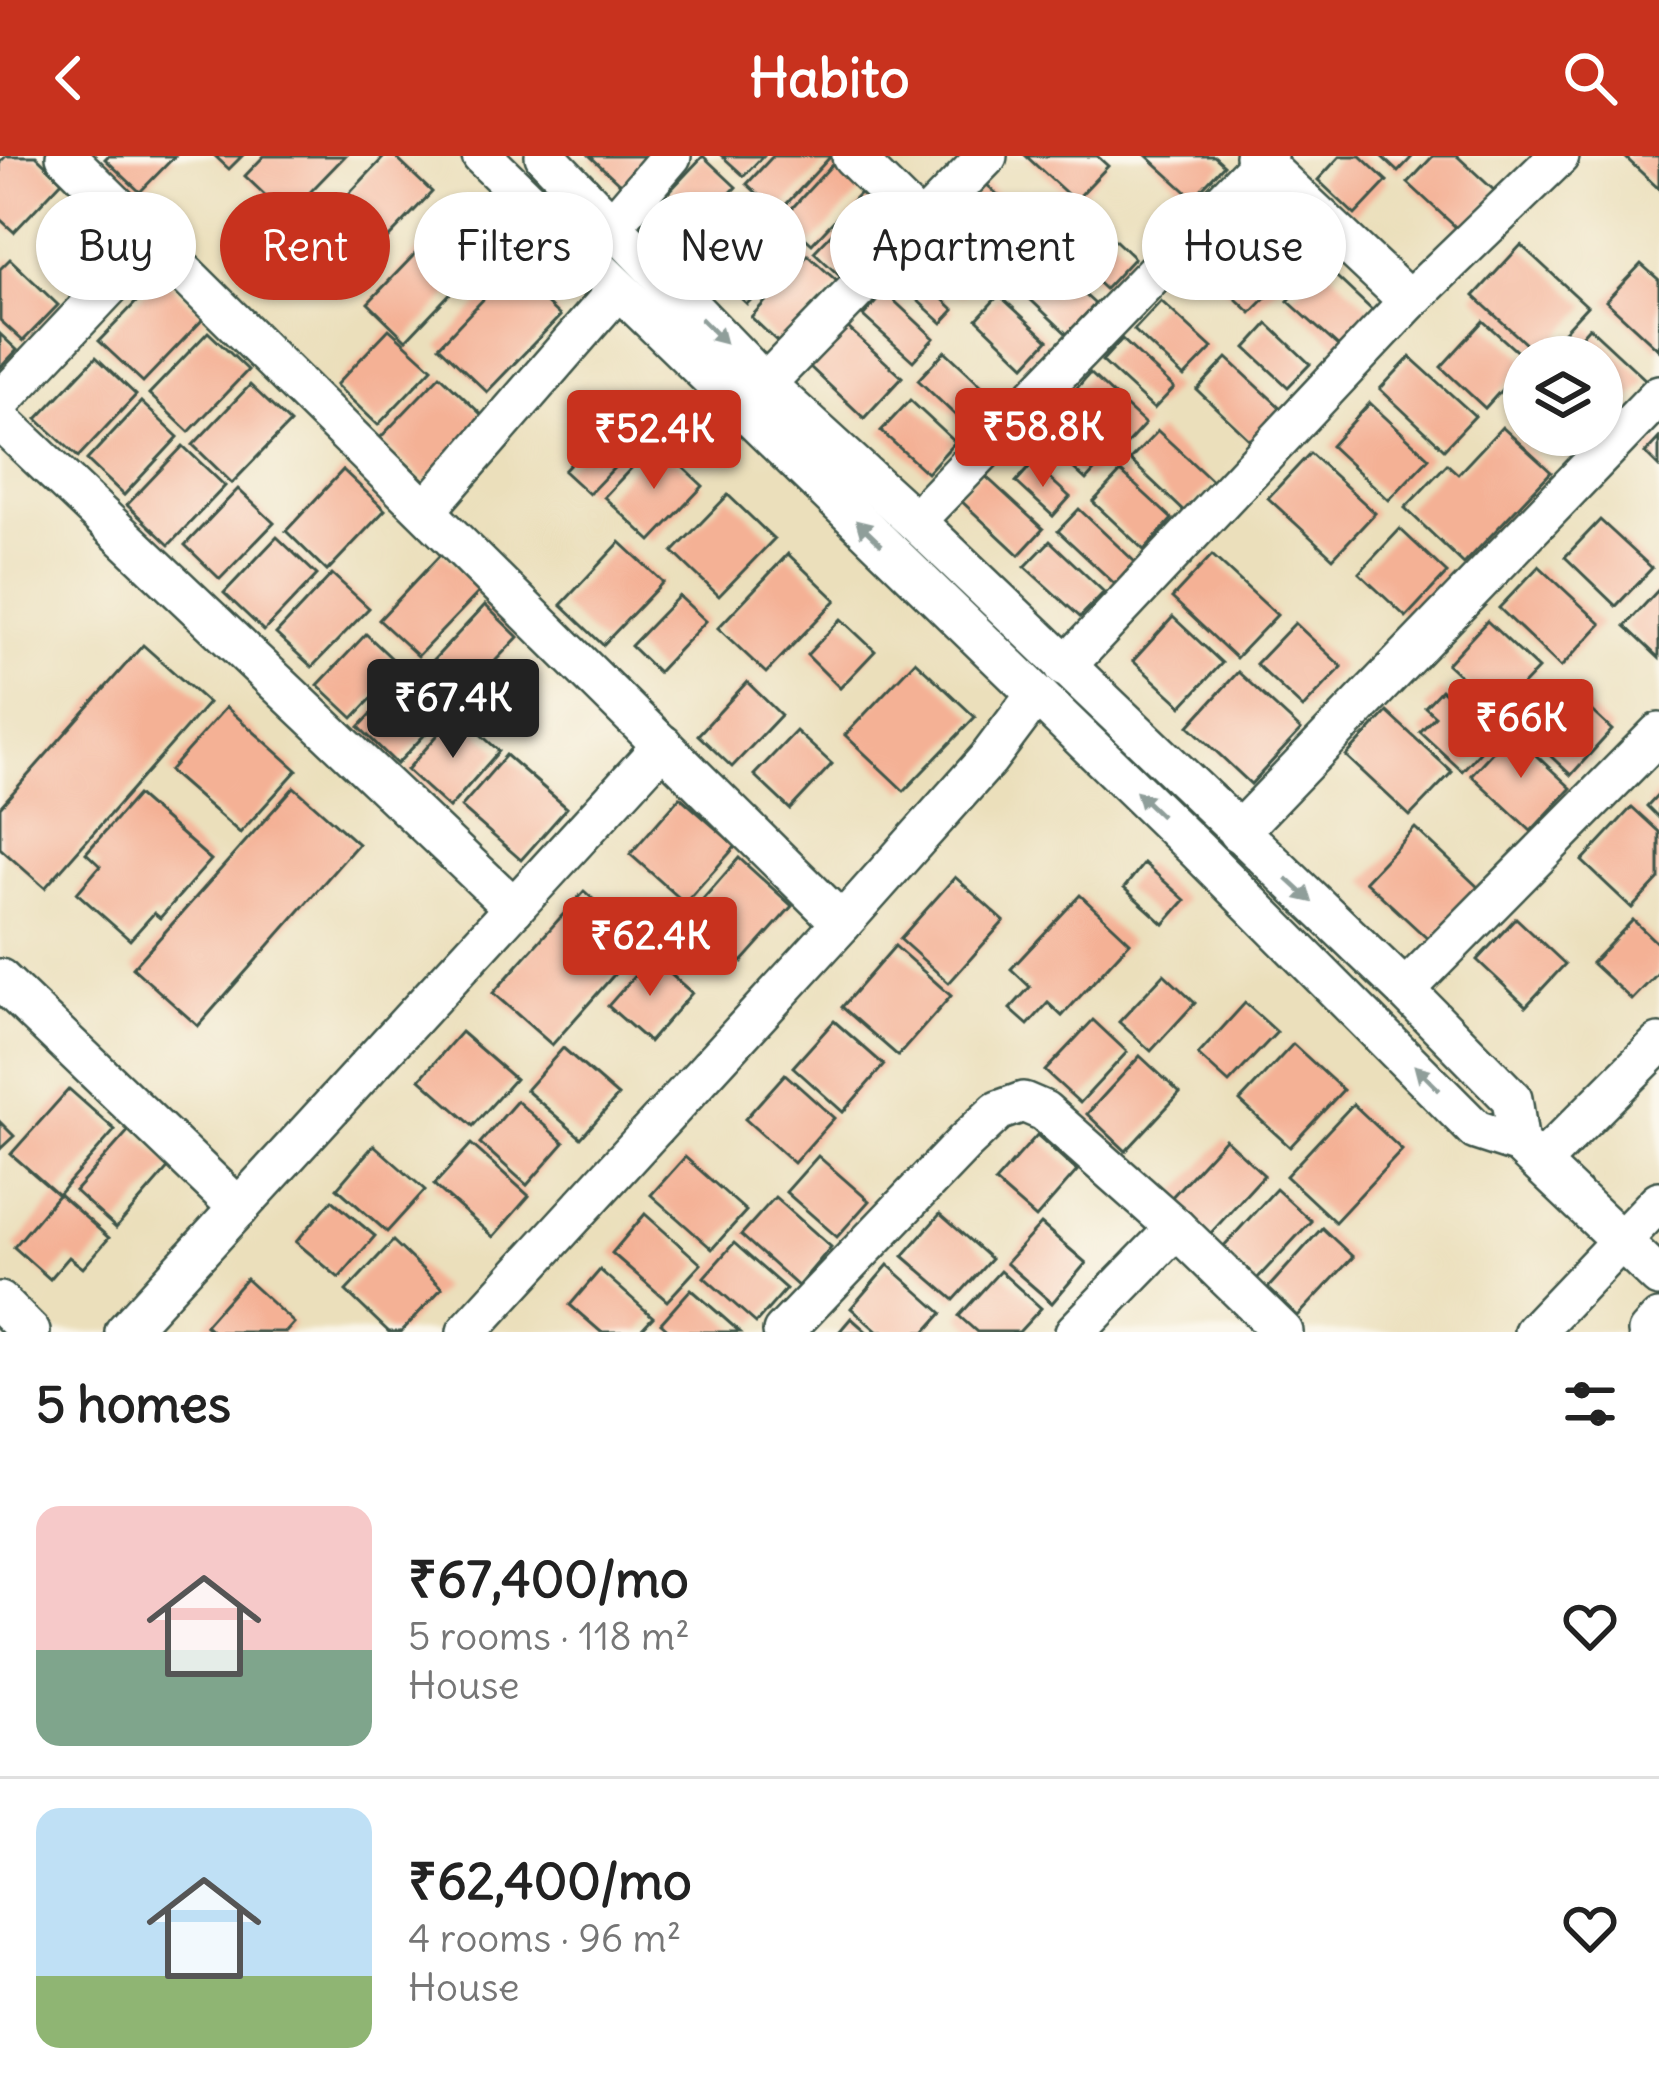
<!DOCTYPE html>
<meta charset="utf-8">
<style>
:root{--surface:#fff;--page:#f2f2f2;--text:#222;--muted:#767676;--line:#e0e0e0;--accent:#c8321e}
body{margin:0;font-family:Delius,sans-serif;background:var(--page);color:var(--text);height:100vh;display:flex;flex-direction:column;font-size:45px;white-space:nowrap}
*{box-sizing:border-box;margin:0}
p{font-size:39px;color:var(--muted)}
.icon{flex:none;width:66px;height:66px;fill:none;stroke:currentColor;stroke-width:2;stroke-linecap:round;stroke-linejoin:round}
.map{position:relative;height:1176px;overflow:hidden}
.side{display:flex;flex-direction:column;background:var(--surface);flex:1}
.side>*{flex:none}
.guide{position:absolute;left:36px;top:36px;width:1587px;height:108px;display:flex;gap:24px}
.tools{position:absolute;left:1503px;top:180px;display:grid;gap:24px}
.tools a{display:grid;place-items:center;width:120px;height:120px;border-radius:50%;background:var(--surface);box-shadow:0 3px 9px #0004;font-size:60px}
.price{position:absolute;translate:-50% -102px;padding:0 27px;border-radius:12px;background:var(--accent);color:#fff;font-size:39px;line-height:78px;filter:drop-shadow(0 3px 6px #0008)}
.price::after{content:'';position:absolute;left:50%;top:72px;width:36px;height:27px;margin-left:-18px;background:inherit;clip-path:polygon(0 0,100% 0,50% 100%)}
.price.on{background:#222;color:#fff}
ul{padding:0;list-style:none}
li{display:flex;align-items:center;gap:36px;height:300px;padding:0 36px}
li+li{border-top:3px solid var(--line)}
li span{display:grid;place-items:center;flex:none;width:336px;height:240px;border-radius:24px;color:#555}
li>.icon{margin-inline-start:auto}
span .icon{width:144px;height:144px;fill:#fffc;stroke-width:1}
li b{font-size:51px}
h2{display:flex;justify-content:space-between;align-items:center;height:144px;padding:0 36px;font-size:51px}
.pill{padding:0 42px;border-radius:54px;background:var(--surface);box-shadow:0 3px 9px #0004;font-size:42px;line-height:108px}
.pill.on{background:var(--accent);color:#fff}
header{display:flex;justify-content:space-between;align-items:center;height:156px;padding:0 36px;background:var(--accent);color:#fff;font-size:54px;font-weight:700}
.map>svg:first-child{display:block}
</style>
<header><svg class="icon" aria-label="back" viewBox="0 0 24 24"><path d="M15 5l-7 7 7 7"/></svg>Habito<svg class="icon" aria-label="search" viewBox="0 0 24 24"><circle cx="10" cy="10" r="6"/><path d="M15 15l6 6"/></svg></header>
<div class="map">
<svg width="1659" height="1176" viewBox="0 0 1659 1176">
<rect width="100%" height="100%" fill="#fbf7ec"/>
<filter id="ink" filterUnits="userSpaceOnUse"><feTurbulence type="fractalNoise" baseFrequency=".00833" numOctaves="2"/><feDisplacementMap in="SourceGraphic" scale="24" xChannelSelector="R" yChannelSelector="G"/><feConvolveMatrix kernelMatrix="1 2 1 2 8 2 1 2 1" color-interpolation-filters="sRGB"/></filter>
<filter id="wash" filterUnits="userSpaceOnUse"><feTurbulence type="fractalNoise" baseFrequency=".004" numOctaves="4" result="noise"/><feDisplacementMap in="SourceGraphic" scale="48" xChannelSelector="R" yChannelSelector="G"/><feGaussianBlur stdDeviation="2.7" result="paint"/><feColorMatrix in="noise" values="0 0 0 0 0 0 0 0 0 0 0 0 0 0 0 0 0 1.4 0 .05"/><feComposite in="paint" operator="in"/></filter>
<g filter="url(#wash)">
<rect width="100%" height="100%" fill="#ebdfbb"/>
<g id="blocks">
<!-- building -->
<g fill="#f4b195">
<polygon points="6,0 36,0 62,25 14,76 0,63 0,6"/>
<polygon points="108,0 175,0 140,36 105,3"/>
<polygon points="215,0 242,0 229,13"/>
<polygon points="264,0 345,0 287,60 245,20"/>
<polygon points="385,0 394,0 432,36 350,122 307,82"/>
<polygon points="590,0 651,0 622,30"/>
<polygon points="703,0 736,31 682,88 649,57"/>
<polygon points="722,0 763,0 744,20"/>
<polygon points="773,0 831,0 778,57 747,28"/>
<polygon points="840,0 870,26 812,88 783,62"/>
<polygon points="1026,0 1097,0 1108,10 1075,45"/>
<polygon points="1147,0 1214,0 1224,9 1193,42"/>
<polygon points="1340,0 1360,0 1387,25 1355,59 1318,24"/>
<polygon points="1381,0 1413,0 1398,16"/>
<polygon points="1433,0 1457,0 1497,37 1461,76 1408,27"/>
<polygon points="1624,0 1659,0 1659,33"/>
<polygon points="986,28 1035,73 1010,101 960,55"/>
<polygon points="875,35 899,58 870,89 846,66"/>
<polygon points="1082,53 1134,102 1105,133 1053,84"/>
<polygon points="456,55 494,91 406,184 368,147"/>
<polygon points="769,68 797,95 747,148 719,122"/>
<polygon points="1234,76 1284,123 1251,157 1202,111"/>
<polygon points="832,77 862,105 844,124 814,96"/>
<polygon points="943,83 981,119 961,140 923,105"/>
<polygon points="1521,89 1587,150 1540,201 1474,140"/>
<polygon points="1040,98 1095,148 1067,178 1013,127"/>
<polygon points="808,99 840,128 782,190 751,161"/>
<polygon points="10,103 58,149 23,185 0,164 0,113"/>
<polygon points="1323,108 1373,155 1339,191 1288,145"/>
<polygon points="1641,108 1659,124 1659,194 1606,145"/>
<polygon points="511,114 560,160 487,236 439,190"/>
<polygon points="912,114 954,154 942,167 900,128"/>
<polygon points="161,120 205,161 143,226 99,185"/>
<polygon points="885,136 934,182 913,205 863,160"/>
<polygon points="999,139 1048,184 1025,209 977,163"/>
<polygon points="1161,145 1212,192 1184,221 1134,174"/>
<polygon points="1483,165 1524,202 1524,209 1485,252 1441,211"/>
<polygon points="1268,168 1310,208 1288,231 1246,192"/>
<polygon points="846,170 902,221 864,262 809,210"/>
<polygon points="1589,171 1647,225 1612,262 1602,253 1602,201 1562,201"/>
<polygon points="389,173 432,212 378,269 336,229"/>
<polygon points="208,176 248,214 189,276 149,238"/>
<polygon points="0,178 17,194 0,212"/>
<polygon points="1122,183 1174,232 1154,253 1102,205"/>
<polygon points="945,195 997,244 970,273 918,224"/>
<polygon points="96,201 136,239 78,301 37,263"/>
<polygon points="1410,201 1475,260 1444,293 1380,233"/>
<polygon points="1227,202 1283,254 1252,286 1197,234"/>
<polygon points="1090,217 1145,268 1125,290 1070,240"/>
<polygon points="440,219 485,262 425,325 380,282"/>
<polygon points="250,229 290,267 232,327 193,289"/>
<polygon points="631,244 657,267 589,338 564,315"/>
<polygon points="910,244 955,286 927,317 881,275"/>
<polygon points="141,246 178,281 124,339 87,304"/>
<polygon points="1370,247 1429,302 1389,344 1331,290"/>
<polygon points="1058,254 1108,300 1086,324 1036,278"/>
<polygon points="1502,271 1551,316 1464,408 1405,352 1447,308 1458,318"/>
<polygon points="1158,275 1213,326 1185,356 1130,304"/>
<polygon points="1659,282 1659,311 1645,297"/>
<polygon points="656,286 703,330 651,385 604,341"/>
<polygon points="183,290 225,330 169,389 127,349"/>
<polygon points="1310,297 1375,357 1333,402 1268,342"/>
<polygon points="1033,307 1070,341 1053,360 1016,326"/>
<polygon points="343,314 385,354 327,415 286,375"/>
<polygon points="981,316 1043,373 1019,399 957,341"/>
<polygon points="1121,316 1172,363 1144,394 1093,346"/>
<polygon points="238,333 274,367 220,423 185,389"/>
<polygon points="728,339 774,383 719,440 673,396"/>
<polygon points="1079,353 1135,406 1115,428 1058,375"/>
<polygon points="1600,364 1652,412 1616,450 1565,401"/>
<polygon points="1400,373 1447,417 1406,461 1359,417"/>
<polygon points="277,381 317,419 264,475 224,437"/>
<polygon points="1050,385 1104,436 1080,461 1025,411"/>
<polygon points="620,386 663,426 603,489 561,449"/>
<polygon points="442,397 481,434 418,500 379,464"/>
<polygon points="788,398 836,444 766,517 718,472"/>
<polygon points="1212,399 1277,459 1236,502 1172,442"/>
<polygon points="1539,410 1601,468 1561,511 1499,452"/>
<polygon points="332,418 369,452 312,511 276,478"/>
<polygon points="1659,433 1659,502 1625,470"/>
<polygon points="679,440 706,465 658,516 631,490"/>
<polygon points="485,449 518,481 459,543 426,512"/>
<polygon points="1173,461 1222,507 1182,550 1133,505"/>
<polygon points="841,463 875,495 840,532 807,499"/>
<polygon points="1487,465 1538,513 1498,555 1447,508"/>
<polygon points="1295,467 1342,511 1303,552 1256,508"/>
<polygon points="366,478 401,511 353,562 318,529"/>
<polygon points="143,489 208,547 45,732 0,692 0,651"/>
<polygon points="915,505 975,561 904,635 845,579"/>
<polygon points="1238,516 1301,574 1251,628 1189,570"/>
<polygon points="409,518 447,555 397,608 359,571"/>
<polygon points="747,526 781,559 732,611 698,579"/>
<polygon points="1460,533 1488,559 1471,577 1485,590 1462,615 1420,576 1435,560 1425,551 1441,534 1451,543"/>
<polygon points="1568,533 1612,574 1571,619 1527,578"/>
<polygon points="226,551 297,614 240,677 169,615"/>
<polygon points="1387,556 1452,616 1410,660 1346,600"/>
<polygon points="457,557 499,595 449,652 407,614"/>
<polygon points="796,575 832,608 790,653 754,619"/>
<polygon points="1511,576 1571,632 1531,675 1471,619"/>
<polygon points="506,599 567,652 521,704 461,651"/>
<polygon points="294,631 358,688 198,870 133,812"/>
<polygon points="1659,637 1659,662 1647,650"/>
<polygon points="137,639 211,704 160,762 154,757 130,784 77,737 100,710 86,697"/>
<polygon points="680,641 736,690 685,747 630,698"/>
<polygon points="1632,651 1659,676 1659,723 1632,752 1582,705"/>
<polygon points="1415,672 1480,733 1431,786 1365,725"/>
<polygon points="739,702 792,750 742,806 689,759"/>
<polygon points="1144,707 1185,744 1164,768 1124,732"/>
<polygon points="955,721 1004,765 949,827 900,783"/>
<polygon points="584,735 642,787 552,889 493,837"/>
<polygon points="1080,739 1130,786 1062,860 1048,847 1028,869 1010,853 1030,831 1011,813"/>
<polygon points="1516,762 1565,808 1526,850 1477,804"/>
<polygon points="1633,764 1659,789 1659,816 1632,844 1592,807"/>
<polygon points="895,790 951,840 898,900 842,851"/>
<polygon points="651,801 692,837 649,886 608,850"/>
<polygon points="1164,818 1195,847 1151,895 1119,866"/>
<polygon points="1245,847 1277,876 1229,927 1198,899"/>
<polygon points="1093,864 1127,896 1080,947 1045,915"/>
<polygon points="834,865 884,909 843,956 793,911"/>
<polygon points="461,876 515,923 473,970 420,923"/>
<polygon points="1293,888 1343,934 1290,991 1240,945"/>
<polygon points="563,892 618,940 581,982 526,934"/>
<polygon points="1140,900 1180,937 1126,995 1087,958"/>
<polygon points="785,918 834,962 794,1007 745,963"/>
<polygon points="69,933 115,974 58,1039 11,998"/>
<polygon points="517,945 564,987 527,1029 480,987"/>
<polygon points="1353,948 1402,994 1335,1066 1286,1020"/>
<polygon points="0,966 14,980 0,993"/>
<polygon points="130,973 171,1009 116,1072 75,1035"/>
<polygon points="1037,979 1077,1015 1036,1062 995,1026"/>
<polygon points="1225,983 1264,1019 1209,1079 1170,1043"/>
<polygon points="471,988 529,1040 493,1081 434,1029"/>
<polygon points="374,989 425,1034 387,1076 337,1032"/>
<polygon points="818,1000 869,1045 837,1081 786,1036"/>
<polygon points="685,1001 746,1055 712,1093 651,1039"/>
<polygon points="1276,1033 1311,1065 1255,1125 1221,1093"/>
<polygon points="59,1038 109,1082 83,1112 69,1101 50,1123 14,1091"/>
<polygon points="775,1041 831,1091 798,1130 741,1079"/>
<polygon points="332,1044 375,1080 339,1122 296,1086"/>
<polygon points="645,1058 701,1108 667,1145 612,1097"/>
<polygon points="940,1058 991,1103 954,1144 903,1100"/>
<polygon points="1041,1068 1086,1107 1052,1147 1006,1107"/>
<polygon points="1322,1072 1353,1101 1298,1160 1268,1132"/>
<polygon points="393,1085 442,1132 401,1176 389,1176 346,1135"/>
<polygon points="734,1087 786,1133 756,1167 704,1121"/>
<polygon points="888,1109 942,1157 925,1176 878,1176 851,1152"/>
<polygon points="600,1114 653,1161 639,1176 601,1176 570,1149"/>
<polygon points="1000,1115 1041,1152 1019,1176 977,1176 959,1160"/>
<polygon points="246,1123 294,1167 286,1176 213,1176 205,1169"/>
<polygon points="691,1133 740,1176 671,1176 661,1167"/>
<polygon points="851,1162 867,1176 839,1176"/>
</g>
</g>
</g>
<g filter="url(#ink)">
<use href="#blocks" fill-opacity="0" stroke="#3e5548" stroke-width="3"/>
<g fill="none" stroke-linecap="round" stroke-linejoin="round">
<defs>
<g id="minor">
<polyline points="66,0 842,767"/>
<polyline points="482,0 1197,694 1476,974 1519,988 1659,1121"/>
<polyline points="545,0 765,228 915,365 1405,834 1512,943 1519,988"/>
<polyline points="852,0 919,66"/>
<polyline points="1255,0 1409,145"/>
<polyline points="613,68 671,0"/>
<polyline points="765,228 987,0"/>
<polyline points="0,246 152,85"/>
<polyline points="0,264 514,752"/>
<polyline points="426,354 618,133"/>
<polyline points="915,365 1267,0"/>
<polyline points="1065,511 1409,145 1559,0"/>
<polyline points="1238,676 1659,239"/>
<polyline points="0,823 239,1052"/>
<polyline points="1405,834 1659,577"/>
<polyline points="1540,1007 1659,888"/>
<polyline points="0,1146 30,1176"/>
<polyline points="125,1176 663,589"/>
<polyline points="467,1176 842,767 988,603 1036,539"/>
<polyline points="783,1176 965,986 998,955 1023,946 1044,955 1176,1072 1283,1176"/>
<polyline points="1075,1176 1176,1072"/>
<polyline points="1534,1176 1659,1045"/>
<polyline points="1648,1176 1659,1164"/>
</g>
</defs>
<!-- minor casing -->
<use href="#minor" stroke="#3e5548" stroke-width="44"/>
<!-- minor -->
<use href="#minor" stroke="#fff" stroke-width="39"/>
</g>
<!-- one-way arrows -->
<defs><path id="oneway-solid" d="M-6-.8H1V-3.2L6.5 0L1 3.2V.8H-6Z" transform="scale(3)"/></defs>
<g fill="#8f9e9a">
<use href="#oneway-solid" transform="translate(713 175) rotate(45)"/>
<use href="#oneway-solid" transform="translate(869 377) rotate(-136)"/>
<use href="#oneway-solid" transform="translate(1149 648) rotate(-136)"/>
<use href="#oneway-solid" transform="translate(1299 734) rotate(43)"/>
<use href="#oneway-solid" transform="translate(1427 922) rotate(-135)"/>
</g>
</g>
</svg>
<div class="tools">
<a><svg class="icon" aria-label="layers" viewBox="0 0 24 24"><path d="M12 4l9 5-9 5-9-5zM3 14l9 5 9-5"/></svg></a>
</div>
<b class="price" style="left:1043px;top:334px">₹58.8K</b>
<b class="price" style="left:654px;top:336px">₹52.4K</b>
<b class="price on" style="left:453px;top:605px">₹67.4K</b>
<b class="price" style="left:1521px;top:625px">₹66K</b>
<b class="price" style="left:650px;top:843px">₹62.4K</b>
<div class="guide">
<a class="pill">Buy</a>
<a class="pill on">Rent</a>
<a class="pill">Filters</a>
<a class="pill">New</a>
<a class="pill">Apartment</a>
<a class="pill">House</a>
</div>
</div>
<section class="side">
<h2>5 homes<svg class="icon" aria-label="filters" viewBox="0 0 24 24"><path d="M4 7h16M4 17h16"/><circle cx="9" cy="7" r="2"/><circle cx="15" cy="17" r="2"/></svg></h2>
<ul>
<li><span style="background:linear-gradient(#f6c9c9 60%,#7fa58c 0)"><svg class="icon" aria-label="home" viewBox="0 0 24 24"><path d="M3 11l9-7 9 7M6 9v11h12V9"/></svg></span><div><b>₹67,400/mo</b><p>5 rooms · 118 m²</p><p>House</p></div><svg class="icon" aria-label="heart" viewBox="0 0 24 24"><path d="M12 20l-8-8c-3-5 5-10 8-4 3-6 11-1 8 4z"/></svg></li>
<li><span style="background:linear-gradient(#bfe0f5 70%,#8fb573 0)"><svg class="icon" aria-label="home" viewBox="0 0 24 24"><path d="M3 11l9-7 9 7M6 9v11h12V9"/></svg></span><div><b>₹62,400/mo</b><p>4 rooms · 96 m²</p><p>House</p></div><svg class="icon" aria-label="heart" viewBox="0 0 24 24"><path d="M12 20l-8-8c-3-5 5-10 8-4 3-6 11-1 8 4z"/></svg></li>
</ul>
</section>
